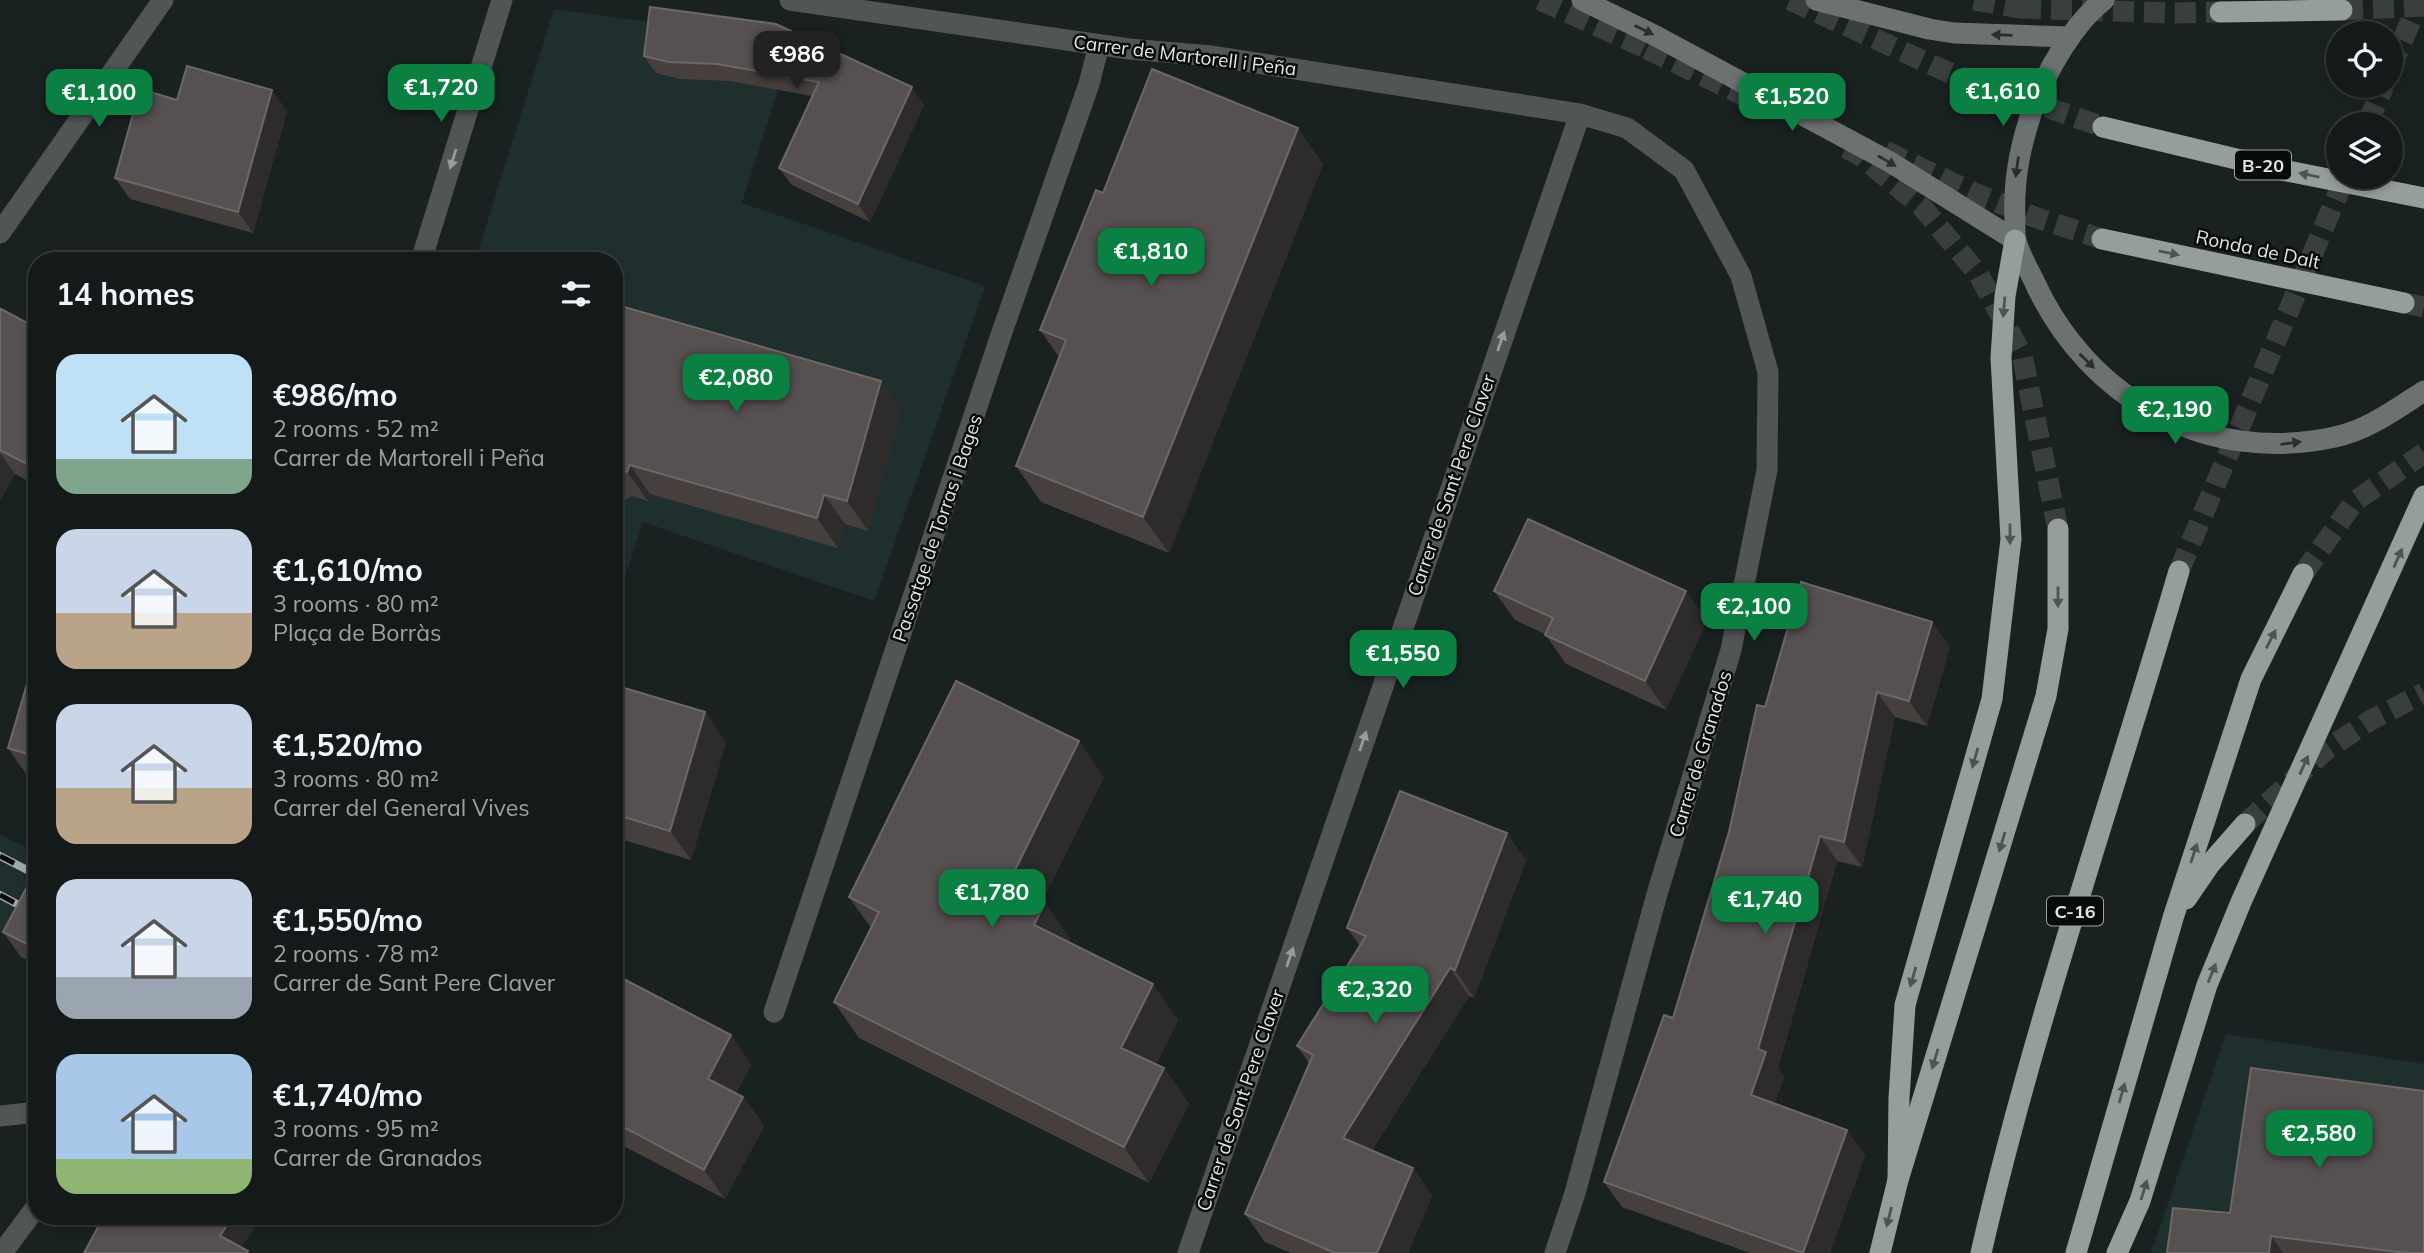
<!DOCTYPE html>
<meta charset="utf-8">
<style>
:root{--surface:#141a19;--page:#212726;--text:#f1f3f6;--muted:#9da1a2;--line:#333838;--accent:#0b8043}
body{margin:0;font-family:Mulish,sans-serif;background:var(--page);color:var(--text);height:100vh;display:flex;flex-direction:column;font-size:26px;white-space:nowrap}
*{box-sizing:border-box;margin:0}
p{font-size:23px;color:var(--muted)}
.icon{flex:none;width:38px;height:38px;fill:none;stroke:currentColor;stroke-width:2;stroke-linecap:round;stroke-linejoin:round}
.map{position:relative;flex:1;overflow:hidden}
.sheet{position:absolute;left:28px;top:252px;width:595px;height:973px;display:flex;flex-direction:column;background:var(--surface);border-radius:28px;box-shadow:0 4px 10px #0003,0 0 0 2px var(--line)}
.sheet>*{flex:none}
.fabs{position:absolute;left:2326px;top:21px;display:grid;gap:14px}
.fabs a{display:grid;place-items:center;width:77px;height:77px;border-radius:50%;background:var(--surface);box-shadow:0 4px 10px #0003,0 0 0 2px var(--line);font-size:35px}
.price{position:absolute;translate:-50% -60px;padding:0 16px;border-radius:14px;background:var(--accent);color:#fff;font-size:23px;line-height:46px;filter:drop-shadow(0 2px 4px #0008)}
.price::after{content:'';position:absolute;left:50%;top:42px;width:21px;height:16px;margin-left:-10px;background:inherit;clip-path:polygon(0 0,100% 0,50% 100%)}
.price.selected{background:#222;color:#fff}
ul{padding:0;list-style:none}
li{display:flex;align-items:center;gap:21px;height:175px;padding:0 28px}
li span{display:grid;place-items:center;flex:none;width:196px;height:140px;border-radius:21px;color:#555}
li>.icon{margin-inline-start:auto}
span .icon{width:84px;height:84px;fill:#fffc;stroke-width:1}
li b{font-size:30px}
h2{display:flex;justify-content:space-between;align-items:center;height:84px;padding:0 28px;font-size:30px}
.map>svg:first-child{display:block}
</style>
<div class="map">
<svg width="2424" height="1253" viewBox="0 0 2424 1253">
<rect width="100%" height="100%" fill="#1a2221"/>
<!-- built -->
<g fill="#1f2f2d">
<polygon points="554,9 793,42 742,203 985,286 874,601 643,522 614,610 614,261 475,261"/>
<polygon points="0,834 37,853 37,913 21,944 0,933"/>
<polygon points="2226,1034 2424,1064 2424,1253 2151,1253"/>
</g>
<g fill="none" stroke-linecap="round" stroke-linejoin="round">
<!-- highway-tunnel -->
<g stroke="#383f3e" stroke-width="21" stroke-dasharray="21 10" stroke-linecap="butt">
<polyline points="1540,0 1659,54"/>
<polyline points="1790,0 1950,73 2103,127"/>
<polyline points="1974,0 2020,8 2033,4"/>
<polyline points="2020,8 2175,13 2220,12"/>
<polyline points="2342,10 2424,6"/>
<polyline points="1647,49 1774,110"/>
<polyline points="2390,69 2420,0"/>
<polyline points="2367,124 2384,86"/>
<polyline points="1846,148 1861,156 1922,207 1979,275 2022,355 2058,529"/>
<polyline points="1885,151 1974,193 2037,218 2102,239"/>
<polyline points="2404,303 2424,307"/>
<polyline points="2179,571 2345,177"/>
<polyline points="2303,574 2354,502 2424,453"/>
<polyline points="2245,824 2326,750 2371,720 2424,693"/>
</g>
<!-- street -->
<g stroke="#515554" stroke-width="21">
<polyline points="790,0 1129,49 1212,56 1580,114 1627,128 1684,170 1741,276 1768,372 1767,470 1731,650 1657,894 1575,1193 1555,1253"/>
<polyline points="0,233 163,0"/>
<polyline points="421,261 502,0"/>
<polyline points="774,1012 1002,332 1089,84 1099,45"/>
<polyline points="0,1116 29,1113 37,1110"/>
<polyline points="2,1253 37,1206"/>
<polyline points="1188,1253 1580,114"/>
</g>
<!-- secondary -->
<g stroke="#6c7271" stroke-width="21">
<polyline points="1582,0 1654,35 1890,162 2015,240"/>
<polyline points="1816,0 1929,29 1954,33 2070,37"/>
<path d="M2104,0C2074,23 2047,70 2034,105C2021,143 2013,178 2015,219C2015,225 2014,233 2016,240C2019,254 2029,270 2035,283C2089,400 2208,465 2335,437C2368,430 2396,409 2424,391"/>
</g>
<!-- highway -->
<g stroke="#949e9c" stroke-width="21">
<polyline points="2220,12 2342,10"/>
<polyline points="2103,127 2282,170 2424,198"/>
<polyline points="2102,239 2404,303"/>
<polyline points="2186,899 2210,864 2245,824"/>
<polyline points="1898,1180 1899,1098 1905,1005 1992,699 2011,539 2001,358 2005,296 2015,240"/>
<polyline points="1880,1253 1898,1180 2046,696 2058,629 2058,529"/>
<path d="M1981,1253C2034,1022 2113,798 2179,571"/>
<polyline points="2076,1253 2173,918 2251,679 2303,574"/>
<polyline points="2117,1253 2140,1201 2207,985 2241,902 2424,496"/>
</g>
<defs>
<g id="rail">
<polyline points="0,856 37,875"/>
<polyline points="0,895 34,913"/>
</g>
</defs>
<!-- rail casing -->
<use href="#rail" stroke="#a2a8a8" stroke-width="8"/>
<!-- rail -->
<use href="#rail" stroke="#070b0a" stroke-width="5" stroke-dasharray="16" stroke-linecap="butt"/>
</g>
<!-- wall -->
<g fill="#463f3e">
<polygon points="650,7 924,105 870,222 792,185 779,168 812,96 729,81 681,79 656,73 644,56"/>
<polygon points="177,100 287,111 253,233 130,199 115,178"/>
<polygon points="1323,164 1169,553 1041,502 1016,466 1059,357 1040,330 1103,193"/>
<polygon points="614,304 881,381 901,410 868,531 845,524 838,548 650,494 648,501 632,496 614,506"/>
<polygon points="37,310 37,486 15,474 0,500 0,312 29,324"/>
<polygon points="1494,591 1707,620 1666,710 1566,664 1545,634 1515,620"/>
<polygon points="1950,647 1927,726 1895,717 1862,867 1837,861 1778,1068 1784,1077 1774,1104 1865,1155 1830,1253 1750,1253 1622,1207 1604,1182 1673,1018 1729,832 1765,707"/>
<polygon points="37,650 37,777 26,774 8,748"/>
<polygon points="614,685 726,742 691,860 614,837"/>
<polygon points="1104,777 1042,901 1045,903 1070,939 1069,942 1178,1020 1156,1064 1164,1068 1189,1104 1149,1183 859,1038 834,1002 871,928 849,897"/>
<polygon points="1526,860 1474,998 1469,996 1372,1150 1413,1168 1432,1196 1408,1253 1291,1253 1265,1242 1245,1214 1309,1063 1297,1046 1360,946 1347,928"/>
<polygon points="37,868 37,965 21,957 3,932"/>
<polygon points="614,974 731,1035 751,1065 736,1093 743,1097 764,1126 725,1199 614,1141"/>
<polygon points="2173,1208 2424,1253 2167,1253"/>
</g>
<!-- shaded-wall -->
<g fill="#2d2c2b">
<polygon points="912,87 924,105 870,222 858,204"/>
<polygon points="272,90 287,111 253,233 238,212"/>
<polygon points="1298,128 1323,164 1169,553 1143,517"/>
<polygon points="881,381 901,410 868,531 847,501"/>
<polygon points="32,451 37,458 37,480 25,463"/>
<polygon points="0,453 15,474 0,500"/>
<polygon points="630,465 650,494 648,501 627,472"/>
<polygon points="824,495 845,524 838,548 817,518"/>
<polygon points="1686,591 1707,620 1666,710 1645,681"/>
<polygon points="1932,622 1950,647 1927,726 1909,701"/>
<polygon points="1877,692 1895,717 1862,867 1844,842"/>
<polygon points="705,712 726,742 691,860 670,831"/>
<polygon points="1079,741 1104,777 1033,920 1008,884"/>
<polygon points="1507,833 1526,860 1474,998 1455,970"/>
<polygon points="1820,836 1837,861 1778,1068 1784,1077 1768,1120 1751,1095 1758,1049"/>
<polygon points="1045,903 1070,939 1059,961 1034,925"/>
<polygon points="1450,968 1469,996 1362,1165 1343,1138"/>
<polygon points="1153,984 1178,1020 1146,1084 1121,1048"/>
<polygon points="731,1035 751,1065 728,1108 708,1079"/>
<polygon points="1164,1068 1189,1104 1149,1183 1124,1147"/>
<polygon points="743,1097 764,1126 725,1199 704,1170"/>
<polygon points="1847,1130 1865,1155 1830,1253 1803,1253"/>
<polygon points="1413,1168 1432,1196 1408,1253 1377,1253"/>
<polygon points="233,1216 263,1216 237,1253 220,1236"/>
<polygon points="2271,1236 2283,1253 2269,1253"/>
</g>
<!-- building -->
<g fill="#565050" stroke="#6c6867" stroke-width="2">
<polygon points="650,7 776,24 912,87 858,204 779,168 819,82 717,64 669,62 644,56"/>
<polygon points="187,66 272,90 238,212 115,178 140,89 177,100"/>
<polygon points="1152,69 1298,128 1143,517 1016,466 1066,340 1040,330 1096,190 1103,193"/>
<polygon points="614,304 881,381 847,501 824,495 817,518 630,465 627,472 614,467"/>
<polygon points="1,309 29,324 37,310 37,453 32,451 25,463 0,450 0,312"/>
<polygon points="1528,519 1686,591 1645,681 1545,635 1553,618 1494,591"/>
<polygon points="1801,582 1932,622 1909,701 1877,692 1844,842 1820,836 1758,1049 1766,1052 1751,1095 1847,1130 1803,1253 1604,1182 1664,1015 1673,1018 1729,832 1757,705 1765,707"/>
<polygon points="37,650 37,757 8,748"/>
<polygon points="956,681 1079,741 1008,884 1045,903 1034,925 1153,984 1121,1048 1164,1068 1124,1147 834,1002 879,912 849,897"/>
<polygon points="614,685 705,712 670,831 614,814"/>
<polygon points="1400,791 1507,833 1455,970 1450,968 1343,1138 1413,1168 1377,1253 1335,1253 1245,1214 1313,1055 1297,1046 1366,936 1347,928"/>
<polygon points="37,868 37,949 3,932"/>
<polygon points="614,974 731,1035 708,1079 743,1097 704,1170 614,1122"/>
<polygon points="2251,1068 2424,1091 2424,1253 2406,1253 2271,1236 2269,1253 2167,1253 2173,1208 2230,1213"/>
<polygon points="104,1216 233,1216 220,1236 248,1251 247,1253 84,1253"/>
</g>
<!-- one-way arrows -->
<defs><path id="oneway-solid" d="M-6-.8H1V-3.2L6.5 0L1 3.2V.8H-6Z" transform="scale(1.75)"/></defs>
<g fill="#2a2f2e">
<use href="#oneway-solid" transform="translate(1644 30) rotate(26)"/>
<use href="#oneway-solid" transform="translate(2002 35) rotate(-178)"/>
<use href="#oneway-solid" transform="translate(1887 161) rotate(30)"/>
<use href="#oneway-solid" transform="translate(2017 167) rotate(98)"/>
<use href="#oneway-solid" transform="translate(2087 361) rotate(44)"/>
<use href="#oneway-solid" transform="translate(2291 443) rotate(-7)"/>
</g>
<g fill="#989d9c">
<use href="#oneway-solid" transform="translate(453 159) rotate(107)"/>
<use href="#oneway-solid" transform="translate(1501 341) rotate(-71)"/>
<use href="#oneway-solid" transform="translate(1363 741) rotate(-71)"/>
<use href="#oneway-solid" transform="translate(1290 957) rotate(-71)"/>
</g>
<g fill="#4e5453">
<use href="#oneway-solid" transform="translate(2309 175) rotate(-169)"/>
<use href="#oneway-solid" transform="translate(2169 253) rotate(12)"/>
<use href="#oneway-solid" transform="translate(2004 307) rotate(95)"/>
<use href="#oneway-solid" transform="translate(2010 534) rotate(90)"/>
<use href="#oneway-solid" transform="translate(2398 558) rotate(-66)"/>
<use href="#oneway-solid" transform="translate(2058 597) rotate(90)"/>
<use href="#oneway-solid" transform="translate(2271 639) rotate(-63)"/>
<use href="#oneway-solid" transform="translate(1975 758) rotate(106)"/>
<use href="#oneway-solid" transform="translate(2304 765) rotate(-66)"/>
<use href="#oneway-solid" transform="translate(2002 842) rotate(107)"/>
<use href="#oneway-solid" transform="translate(2194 853) rotate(-72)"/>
<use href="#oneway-solid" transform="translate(2212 973) rotate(-68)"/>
<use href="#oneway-solid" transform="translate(1913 977) rotate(106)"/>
<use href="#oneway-solid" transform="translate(1935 1059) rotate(107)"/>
<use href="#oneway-solid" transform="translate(2122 1093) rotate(-74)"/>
<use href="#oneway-solid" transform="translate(2144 1190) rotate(-73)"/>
<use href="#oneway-solid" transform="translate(1889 1217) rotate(104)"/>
</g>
<g text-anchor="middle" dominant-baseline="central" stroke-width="5" stroke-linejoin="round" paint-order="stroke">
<!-- shield labels -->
<g fill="#070b0a" stroke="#9fa4a3" stroke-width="2">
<rect x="2235" y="150.5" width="56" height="29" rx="5"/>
<rect x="2047" y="896.5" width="56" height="29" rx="5"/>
</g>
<g font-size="18" font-weight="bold" fill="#e0e5e5">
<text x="2263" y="165">B-20</text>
<text x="2075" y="911">C-16</text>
</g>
<!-- street labels -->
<g font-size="19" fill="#e0e5e5" stroke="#070b0a">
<text transform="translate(1185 55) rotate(7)">Carrer de Martorell i Peña</text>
<text transform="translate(2258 249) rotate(12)">Ronda de Dalt</text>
<text transform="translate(1451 485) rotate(-71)">Carrer de Sant Pere Claver</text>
<text transform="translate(937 528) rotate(-71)">Passatge de Torras i Bages</text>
<text transform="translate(1700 754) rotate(-73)">Carrer de Granados</text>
<text transform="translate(1240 1100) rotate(-71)">Carrer de Sant Pere Claver</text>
</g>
</g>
</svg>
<div class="fabs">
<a><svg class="icon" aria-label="locate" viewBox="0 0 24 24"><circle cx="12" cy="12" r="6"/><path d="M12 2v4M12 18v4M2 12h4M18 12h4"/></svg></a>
<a><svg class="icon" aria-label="layers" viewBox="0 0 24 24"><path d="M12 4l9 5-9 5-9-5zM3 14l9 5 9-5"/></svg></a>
</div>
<b class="price selected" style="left:797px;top:91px">€986</b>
<b class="price" style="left:441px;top:124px">€1,720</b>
<b class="price" style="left:2003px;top:128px">€1,610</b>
<b class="price" style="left:99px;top:129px">€1,100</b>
<b class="price" style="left:1792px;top:133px">€1,520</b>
<b class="price" style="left:1151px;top:288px">€1,810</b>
<b class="price" style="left:736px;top:414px">€2,080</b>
<b class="price" style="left:2175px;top:446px">€2,190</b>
<b class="price" style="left:1754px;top:643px">€2,100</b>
<b class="price" style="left:1403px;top:690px">€1,550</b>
<b class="price" style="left:992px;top:929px">€1,780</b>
<b class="price" style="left:1765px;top:936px">€1,740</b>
<b class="price" style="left:1375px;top:1026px">€2,320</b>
<b class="price" style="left:2319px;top:1170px">€2,580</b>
<section class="sheet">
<h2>14 homes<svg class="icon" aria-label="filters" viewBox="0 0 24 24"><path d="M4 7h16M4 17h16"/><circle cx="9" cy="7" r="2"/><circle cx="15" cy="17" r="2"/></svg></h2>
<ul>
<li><span style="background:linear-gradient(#bfe0f5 75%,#7fa58c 0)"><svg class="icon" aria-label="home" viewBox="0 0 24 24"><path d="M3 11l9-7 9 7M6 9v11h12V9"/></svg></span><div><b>€986/mo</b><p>2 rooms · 52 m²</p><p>Carrer de Martorell i Peña</p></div></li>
<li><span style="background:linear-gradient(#c9d6e8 60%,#b9a48a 0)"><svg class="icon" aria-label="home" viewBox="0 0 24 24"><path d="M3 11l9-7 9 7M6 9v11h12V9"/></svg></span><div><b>€1,610/mo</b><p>3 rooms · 80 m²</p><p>Plaça de Borràs</p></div></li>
<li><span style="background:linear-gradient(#c9d6e8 60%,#b9a48a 0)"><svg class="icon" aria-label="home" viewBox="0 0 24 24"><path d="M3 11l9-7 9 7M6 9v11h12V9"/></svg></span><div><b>€1,520/mo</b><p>3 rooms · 80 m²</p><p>Carrer del General Vives</p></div></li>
<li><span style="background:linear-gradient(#c9d6e8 70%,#9aa5b1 0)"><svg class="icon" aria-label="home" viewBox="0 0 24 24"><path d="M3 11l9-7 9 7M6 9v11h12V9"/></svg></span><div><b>€1,550/mo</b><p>2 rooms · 78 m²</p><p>Carrer de Sant Pere Claver</p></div></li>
<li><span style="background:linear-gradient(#a9c7e8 75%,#8fb573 0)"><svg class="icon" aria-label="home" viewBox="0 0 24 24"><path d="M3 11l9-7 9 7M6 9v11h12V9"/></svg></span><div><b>€1,740/mo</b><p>3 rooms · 95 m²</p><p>Carrer de Granados</p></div></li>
</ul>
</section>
</div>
